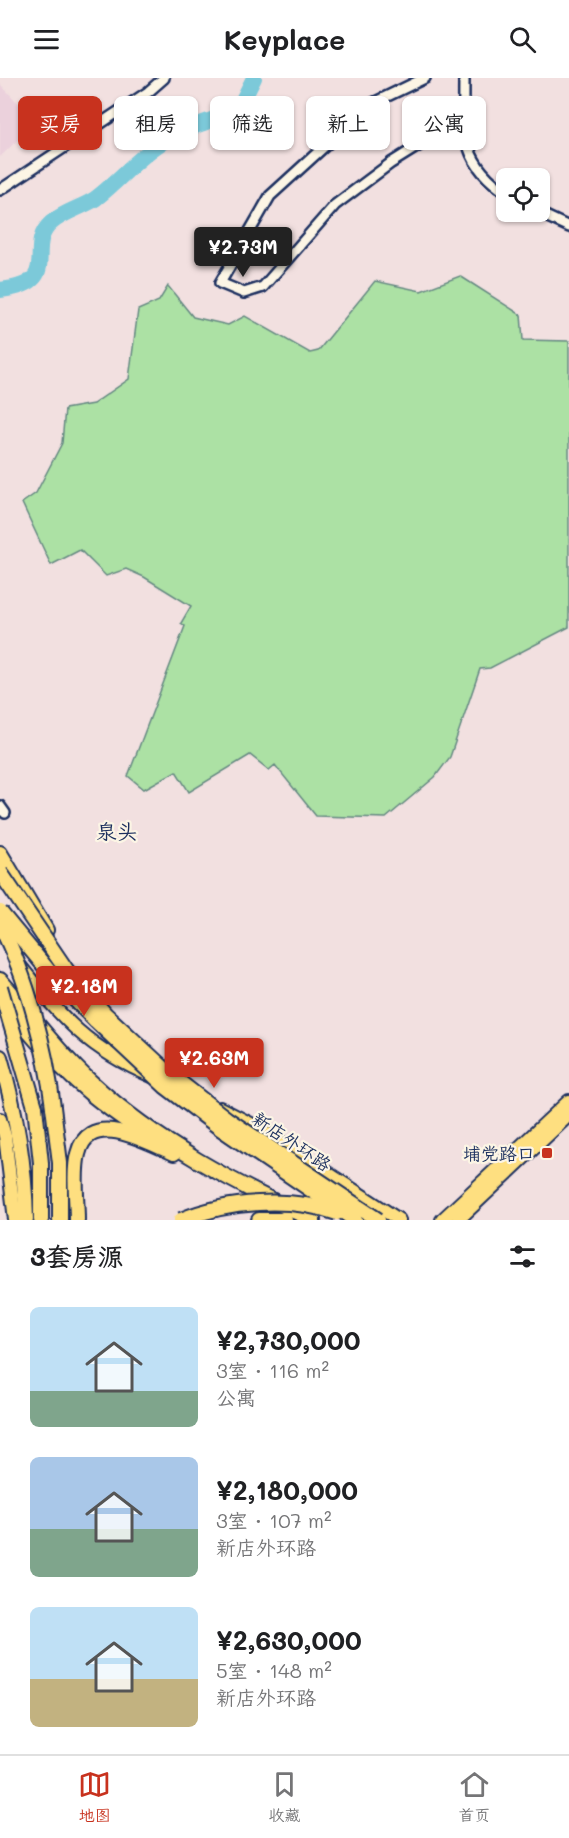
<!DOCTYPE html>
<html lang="zh">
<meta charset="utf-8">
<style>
:root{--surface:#fff;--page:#f6f6f6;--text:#202124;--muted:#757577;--line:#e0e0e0;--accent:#c8321e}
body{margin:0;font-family:Mali,"LXGW WenKai TC",sans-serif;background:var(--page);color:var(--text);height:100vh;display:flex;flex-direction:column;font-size:22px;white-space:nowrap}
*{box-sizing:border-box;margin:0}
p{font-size:20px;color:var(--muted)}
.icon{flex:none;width:33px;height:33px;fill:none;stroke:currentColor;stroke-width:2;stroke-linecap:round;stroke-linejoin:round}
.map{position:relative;height:1142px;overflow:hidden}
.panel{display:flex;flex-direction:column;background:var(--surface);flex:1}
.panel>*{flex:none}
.guide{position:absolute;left:18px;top:18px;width:534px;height:54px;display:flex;gap:12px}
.buttons{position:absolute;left:496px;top:90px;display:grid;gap:12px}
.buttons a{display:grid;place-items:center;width:54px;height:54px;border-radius:9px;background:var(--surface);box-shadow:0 2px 4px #0004;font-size:30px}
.price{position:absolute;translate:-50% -51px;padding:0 14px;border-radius:6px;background:var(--accent);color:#fff;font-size:20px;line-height:39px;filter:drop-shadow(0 2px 3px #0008)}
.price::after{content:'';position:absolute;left:50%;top:36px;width:18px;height:14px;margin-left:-9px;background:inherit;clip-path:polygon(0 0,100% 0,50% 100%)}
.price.current{background:#222;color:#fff}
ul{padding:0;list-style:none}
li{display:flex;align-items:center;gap:18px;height:150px;padding:0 30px}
li span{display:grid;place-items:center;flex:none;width:168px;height:120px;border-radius:9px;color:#555}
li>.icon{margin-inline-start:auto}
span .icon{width:72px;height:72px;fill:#fffc;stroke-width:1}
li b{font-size:26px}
h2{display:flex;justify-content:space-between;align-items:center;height:72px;padding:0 30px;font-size:26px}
.tag{padding:0 21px;border-radius:9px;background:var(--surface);box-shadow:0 2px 4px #0004;font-size:21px;line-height:54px}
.tag.current{background:var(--accent);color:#fff}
header{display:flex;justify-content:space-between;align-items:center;height:78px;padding:0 30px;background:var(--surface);font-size:27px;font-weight:700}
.tabs{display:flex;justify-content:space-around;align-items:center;height:84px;border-top:2px solid var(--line);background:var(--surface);font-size:16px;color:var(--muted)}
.tabs a{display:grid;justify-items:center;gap:3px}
.tabs .current{color:var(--accent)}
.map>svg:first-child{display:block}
</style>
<header><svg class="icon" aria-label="menu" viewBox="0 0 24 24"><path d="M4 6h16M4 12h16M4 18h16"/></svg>Keyplace<svg class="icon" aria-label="search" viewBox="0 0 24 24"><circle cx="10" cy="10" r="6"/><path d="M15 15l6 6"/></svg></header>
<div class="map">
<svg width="569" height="1142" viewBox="0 0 569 1142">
<rect width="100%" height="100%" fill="#f2e0e0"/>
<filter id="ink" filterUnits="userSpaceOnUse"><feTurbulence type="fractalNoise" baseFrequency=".0167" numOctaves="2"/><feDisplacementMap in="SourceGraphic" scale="12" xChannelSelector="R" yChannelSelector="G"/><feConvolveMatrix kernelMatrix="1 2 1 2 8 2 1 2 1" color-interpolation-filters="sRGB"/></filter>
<g filter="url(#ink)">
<!-- built -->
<polygon fill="#ebd1dc" points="0,6 36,44 0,79"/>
<!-- green -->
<polygon fill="#ace1a4" stroke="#648881" stroke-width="1.5" points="460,198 521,237 523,262 569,263 569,549 490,590 480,591 450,679 435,699 386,740 316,738 275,687 269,692 250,677 189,714 176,693 144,711 128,698 185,548 181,545 191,528 144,499 126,491 106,498 80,472 51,487 22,425 36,415 62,365 65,331 93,326 129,301 138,232 159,223 168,208 193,239 228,247 245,238 310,275 318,273 375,203 421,213"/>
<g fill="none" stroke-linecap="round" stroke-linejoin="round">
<!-- river -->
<path stroke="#7bc9d9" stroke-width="16" d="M0,212C65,205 23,170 51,145C63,134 81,130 95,121C118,104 137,80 161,65C185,50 211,42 237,34L254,0"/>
<defs>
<g id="minor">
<polyline points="425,0 371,26 270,118 220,205 244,215 263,209 335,127 391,85 463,40"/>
<path d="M464,0C464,51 459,84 507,115"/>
<polyline points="0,112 148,14 164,0"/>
<polyline points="537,134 569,149"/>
<polyline points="0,728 5,735"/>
</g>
<g id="major">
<path d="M20,888C61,940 90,972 152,998"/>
<path d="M6,927C49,983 91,1023 151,1060"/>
<polyline points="220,1030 259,1050 399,1142"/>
<polyline points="0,1041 5,1058 15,1142"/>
<polyline points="442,1142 569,1023"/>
<polyline points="458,1142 569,1037"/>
</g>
<g id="highway">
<polyline points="0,775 46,852"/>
<path d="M0,902C30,936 58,974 92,1005C157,1065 234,1105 313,1142"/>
<path d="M0,979C16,1033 25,1086 26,1142"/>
<polyline points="35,1029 41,1085 41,1142"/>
<polyline points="53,1029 60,1085 60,1142"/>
<path d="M77,1142C77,1122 73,1096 78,1076C89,1030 147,1064 174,1075"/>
<polyline points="259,1142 285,1142"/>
</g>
</defs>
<!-- minor casing -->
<use href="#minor" stroke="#1b2f5e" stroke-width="14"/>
<!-- major casing -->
<use href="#major" stroke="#1b2f5e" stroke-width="16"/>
<!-- highway casing -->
<use href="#highway" stroke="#1b2f5e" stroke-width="18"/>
<!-- minor -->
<use href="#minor" stroke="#fcf5e5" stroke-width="9"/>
<!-- major -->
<use href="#major" stroke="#fedf80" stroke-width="12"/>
<!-- highway -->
<use href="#highway" stroke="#fedf80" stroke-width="14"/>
<defs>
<g id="highway-bridge">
<polyline points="0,794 67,893 105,936 173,999 227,1041 378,1142"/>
<polyline points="0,834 56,902 96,943 165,1008 220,1050 355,1142"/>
<path d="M0,847C27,898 46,972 53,1029"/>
<polyline points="0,909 35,1029"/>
<path d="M181,1142C227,1123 290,1118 337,1135"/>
</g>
</defs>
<!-- highway-bridge casing -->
<use href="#highway-bridge" stroke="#1b2f5e" stroke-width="18" stroke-linecap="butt"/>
<!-- highway-bridge -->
<use href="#highway-bridge" stroke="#fedf80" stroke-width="14"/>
</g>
</g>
<!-- markers -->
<rect fill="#c8321e" stroke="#fcf5e5" stroke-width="2" x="541" y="1069" width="12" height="12" rx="3"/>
<g text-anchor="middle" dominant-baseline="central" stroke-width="4.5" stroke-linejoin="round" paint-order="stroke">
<!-- street labels -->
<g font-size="18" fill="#1b2f5e" stroke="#fcf5e5">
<text transform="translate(292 1063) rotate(34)">新店外环路</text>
</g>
<!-- poi labels -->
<g font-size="18" fill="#1b2f5e" stroke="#fcf5e5" text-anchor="end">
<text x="535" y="1075">埔党路口</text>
</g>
<!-- quarter labels -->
<g font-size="21" fill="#1b2f5e" stroke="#fcf5e5">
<text x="117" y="752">泉头</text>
</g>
</g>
</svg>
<div class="buttons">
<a><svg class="icon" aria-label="locate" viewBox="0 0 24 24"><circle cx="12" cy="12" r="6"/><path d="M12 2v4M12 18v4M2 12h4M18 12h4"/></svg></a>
</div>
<b class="price current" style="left:243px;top:200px">¥2.73M</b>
<b class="price" style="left:84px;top:939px">¥2.18M</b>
<b class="price" style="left:214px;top:1011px">¥2.63M</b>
<div class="guide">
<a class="tag current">买房</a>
<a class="tag">租房</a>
<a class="tag">筛选</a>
<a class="tag">新上</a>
<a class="tag">公寓</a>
</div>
</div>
<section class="panel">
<h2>3套房源<svg class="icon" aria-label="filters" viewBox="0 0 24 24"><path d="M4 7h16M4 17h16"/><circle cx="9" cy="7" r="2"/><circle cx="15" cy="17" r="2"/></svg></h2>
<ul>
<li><span style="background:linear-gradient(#bfe0f5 70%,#7fa58c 0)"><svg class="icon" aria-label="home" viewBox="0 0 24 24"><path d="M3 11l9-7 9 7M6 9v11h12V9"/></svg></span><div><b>¥2,730,000</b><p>3室 · 116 m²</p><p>公寓</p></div></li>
<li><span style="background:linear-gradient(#a9c7e8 60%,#7fa58c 0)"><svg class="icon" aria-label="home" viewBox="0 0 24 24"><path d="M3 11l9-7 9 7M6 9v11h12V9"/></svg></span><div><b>¥2,180,000</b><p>3室 · 107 m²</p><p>新店外环路</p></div></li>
<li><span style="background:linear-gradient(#bfe0f5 60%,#c2b280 0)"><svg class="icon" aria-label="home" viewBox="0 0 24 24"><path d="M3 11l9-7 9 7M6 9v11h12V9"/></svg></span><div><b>¥2,630,000</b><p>5室 · 148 m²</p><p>新店外环路</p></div></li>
</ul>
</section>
<nav class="tabs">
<a class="current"><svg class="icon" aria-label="map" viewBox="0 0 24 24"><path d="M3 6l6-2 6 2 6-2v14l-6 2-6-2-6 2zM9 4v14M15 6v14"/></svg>地图</a>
<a><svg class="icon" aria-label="saved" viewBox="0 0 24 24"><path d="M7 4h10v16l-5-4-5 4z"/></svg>收藏</a>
<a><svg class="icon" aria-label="home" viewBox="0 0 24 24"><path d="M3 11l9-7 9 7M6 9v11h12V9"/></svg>首页</a>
</nav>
